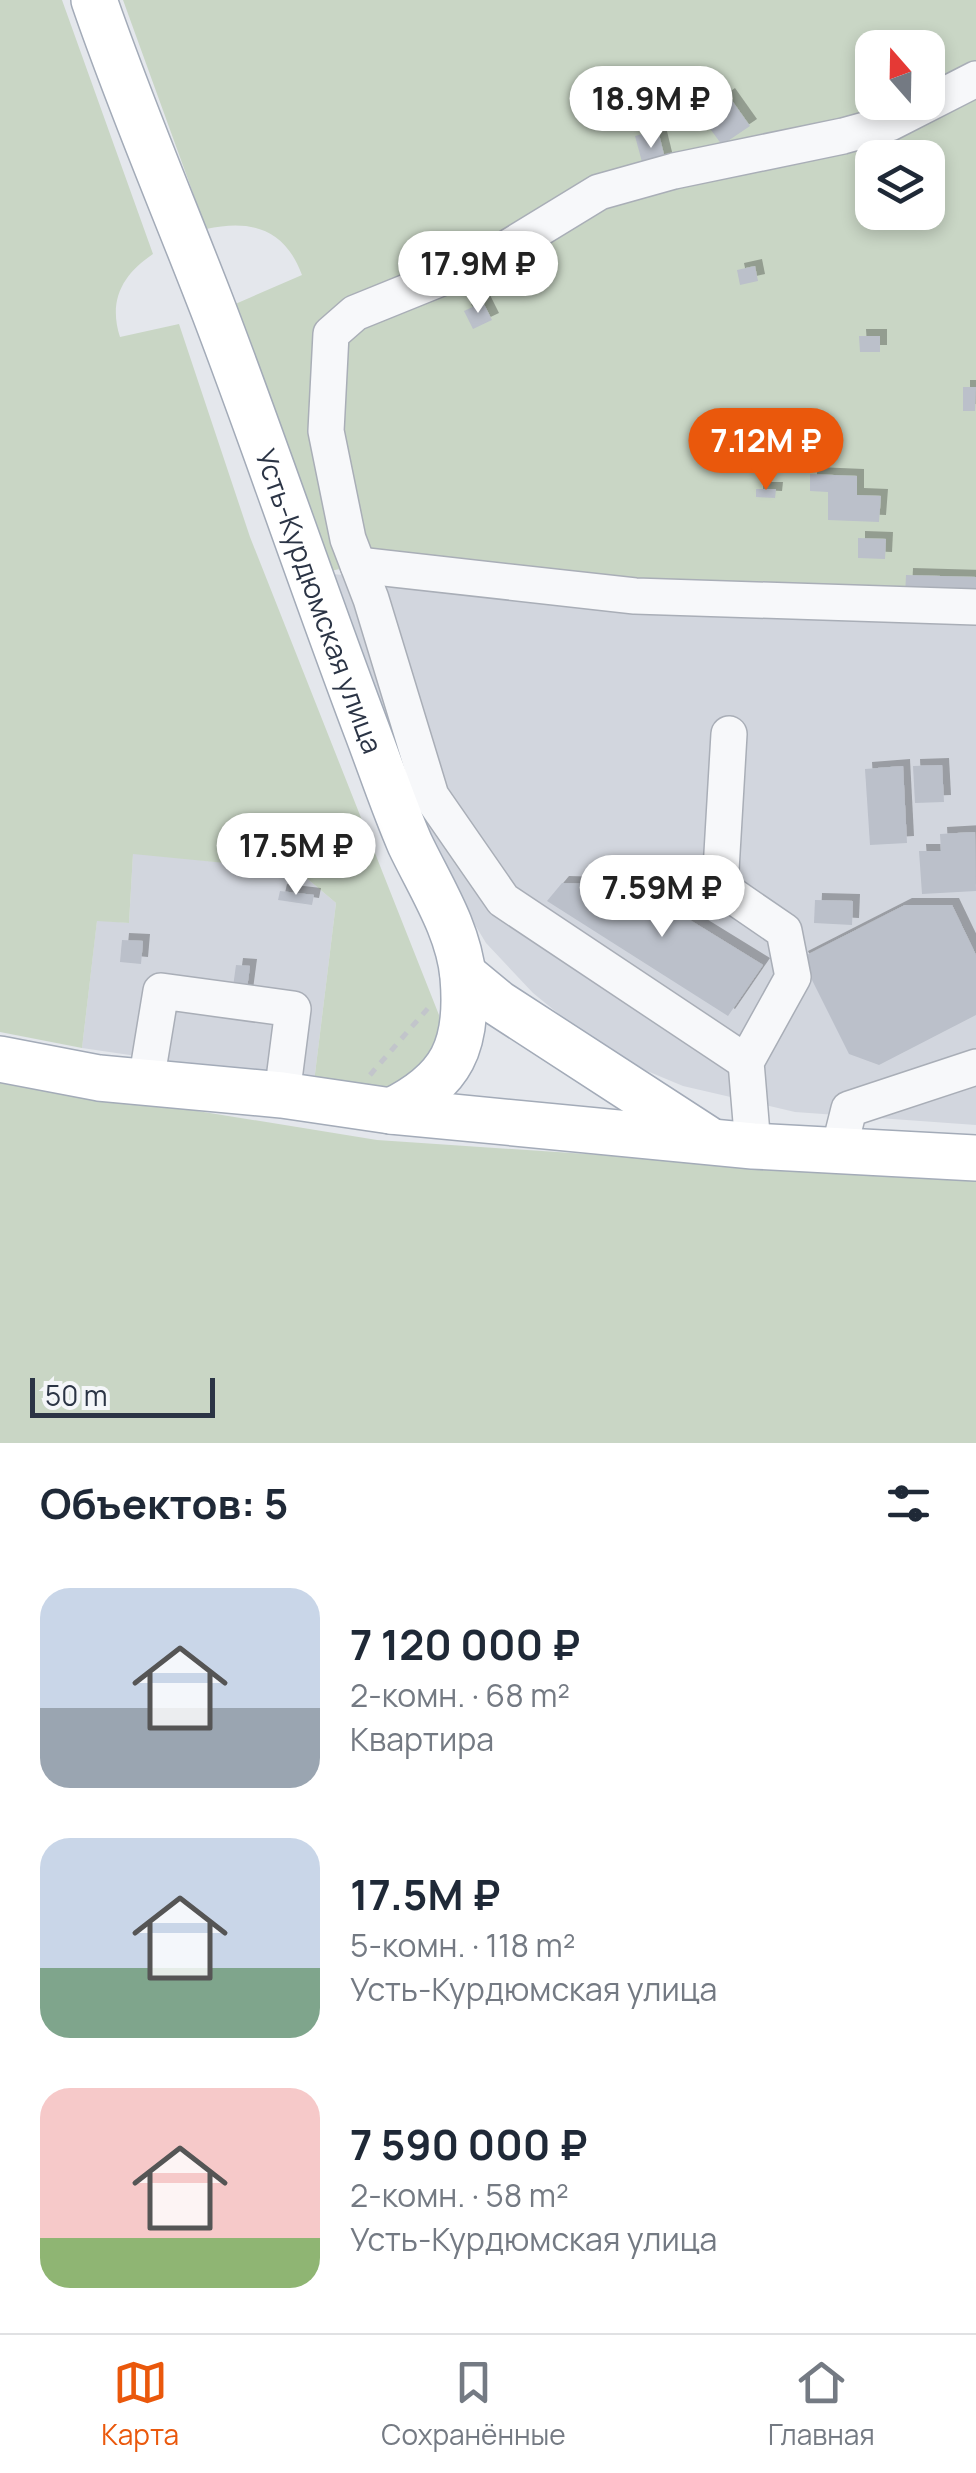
<!DOCTYPE html>
<html lang="ru">
<meta charset="utf-8">
<style>
:root{--surface:#fff;--page:#f6f6f7;--text:#1f2937;--muted:#747a83;--line:#e0e1e3;--accent:#ea580c}
body{margin:0;font-family:Manrope,sans-serif;background:var(--page);color:var(--text);height:100vh;display:flex;flex-direction:column;font-size:38px;white-space:nowrap}
*{box-sizing:border-box;margin:0}
p{font-size:32px;color:var(--muted)}
.icon{flex:none;width:55px;height:55px;fill:none;stroke:currentColor;stroke-width:2;stroke-linecap:round;stroke-linejoin:round}
.map{position:relative;height:1443px;overflow:hidden}
.panel{display:flex;flex-direction:column;background:var(--surface);flex:1}
.panel>*{flex:none}
.needle{width:65px;rotate:340deg}
.controls{position:absolute;left:855px;top:30px;display:grid;gap:20px}
.controls a{display:grid;place-items:center;width:90px;height:90px;border-radius:20px;background:var(--surface);box-shadow:0 5px 15px #0003;font-size:50px}
.scale{position:absolute;left:30px;bottom:25px;width:185px;box-sizing:border-box;padding-left:10px;border:5px solid #2b3445;border-top:0;font-size:28px;line-height:35px;white-space:nowrap;color:#2b3445;-webkit-text-stroke:8px #f4f6f9;paint-order:stroke}
.price{position:absolute;translate:-50% -85px;padding:0 22px;border-radius:35px;background:#fff;color:#222;font-size:32px;line-height:65px;filter:drop-shadow(0 2px 5px #0008)}
.price::after{content:'';position:absolute;left:50%;top:60px;width:30px;height:22px;margin-left:-15px;background:inherit;clip-path:polygon(0 0,100% 0,50% 100%)}
.price.current{background:var(--accent);color:#fff}
ul{padding:0;list-style:none}
li{display:flex;align-items:center;gap:30px;height:250px;padding:0 40px}
li span{display:grid;place-items:center;flex:none;width:280px;height:200px;border-radius:30px;color:#555}
li>.icon{margin-inline-start:auto}
span .icon{width:120px;height:120px;fill:#fffc;stroke-width:1}
li b{font-size:42px}
h2{display:flex;justify-content:space-between;align-items:center;height:120px;padding:0 40px;font-size:42px}
.tabs{display:flex;justify-content:space-around;align-items:center;height:140px;border-top:2px solid var(--line);background:var(--surface);font-size:28px;color:var(--muted)}
.tabs a{display:grid;justify-items:center;gap:5px}
.tabs .current{color:var(--accent)}
.map>svg:first-child{display:block}
</style>
<div class="map">
<svg width="976" height="1443" viewBox="0 0 976 1443">
<defs>
<filter id="shadow"><feDropShadow dx="7" dy="-7" stdDeviation="0" flood-color="#0004"/></filter>
</defs>
<rect width="100%" height="100%" fill="#e4e7ec"/>
<!-- built -->
<g fill="#d2d6de">
<polygon points="322,573 704,610 976,614 976,1125 795,1112 683,1086 647,1071 587,1037 533,993 486,943 454,890 424,830"/>
<polygon points="133,853 297,870 336,903 314,1082 82,1048 97,920 129,923"/>
</g>
<!-- green -->
<g fill="#c9d6c5" fill-rule="evenodd">
<path d="M0,0H62L153,254C123,274 108,300 120,337L179,324L250,537L439,1015L443,1036L420,1080L383,1089L314,1082L336,903L297,870L133,854L129,923L97,921L82,1048L0,1032Z"/>
<path d="M123,0H976V601L588,582L375,561L322,573L233,305L302,275C285,229 252,219 206,229ZM872,48H928V102H872ZM872,158H928V212H872Z"/>
<polygon points="0,1079 377,1140 976,1180 976,1443 0,1443"/>
</g>
<!-- building -->
<g fill="#bbc0ca" filter="url(#shadow)">
<polygon points="728,95 750,126 722,145 700,115"/>
<polygon points="658,130 667,167 645,173 635,136"/>
<polygon points="755,266 758,281 740,285 737,270"/>
<polygon points="483,302 492,320 473,329 464,311"/>
<polygon points="859,336 880,336 880,352 860,352"/>
<polygon points="963,387 976,387 975,411 963,411"/>
<polygon points="810,474 857,476 857,495 881,496 879,522 828,520 828,492 810,491"/>
<polygon points="756,489 776,489 775,498 756,497"/>
<polygon points="858,538 886,539 885,559 858,558"/>
<polygon points="906,575 976,577 976,600 905,597"/>
<polygon points="942,765 944,802 915,803 913,766"/>
<polygon points="903,766 907,843 870,845 865,769"/>
<polygon points="975,832 976,891 922,894 919,851 941,851 940,834"/>
<polygon points="562,883 633,885 763,965 728,1016 547,901"/>
<polygon points="280,891 314,895 312,905 278,900"/>
<polygon points="815,900 853,901 852,925 814,923"/>
<polygon points="905,905 952,905 976,955 976,1015 879,1065 849,1054 801,958"/>
<polygon points="122,940 143,941 141,964 120,962"/>
<polygon points="236,965 250,966 246,996 232,994"/>
</g>
<g fill="none" stroke-linecap="round" stroke-linejoin="round">
<defs>
<g id="minor">
<polyline points="358,565 635,596 976,607"/>
<polyline points="729,734 720,887 784,931 793,977 746,1062 753,1146"/>
<polyline points="746,1062 503,900 431,796 371,599 348,539 326,431 331,334 355,313 491,258 599,192 674,171 843,136 890,123 976,79"/>
<polyline points="146,1082 161,991 293,1009 282,1095"/>
<polyline points="838,1153 849,1109 976,1067"/>
</g>
<g id="major">
<path id="s1" d="M94,0C130,105 174,207 214,311C267,450 314,591 367,731C381,768 394,807 410,844C430,886 459,930 463,977C469,1046 452,1081 391,1111"/>
<polyline points="463,974 498,1003 706,1138"/>
<polyline points="0,1059 99,1078 282,1095 391,1111 753,1146 976,1158"/>
</g>
</defs>
<!-- minor casing -->
<use href="#minor" stroke="#a9aeb7" stroke-width="38"/>
<!-- major casing -->
<use href="#major" stroke="#a3abb8" stroke-width="48"/>
<!-- path -->
<polyline stroke="#c2c5cb" stroke-width="5" stroke-dasharray="8 8" stroke-linecap="butt" points="370,1075 429,1007"/>
<!-- minor -->
<use href="#minor" stroke="#f7f8fa" stroke-width="35"/>
<!-- major -->
<use href="#major" stroke="#fff" stroke-width="45"/>
</g>
<g text-anchor="middle" dominant-baseline="central" stroke-width="10" stroke-linejoin="round" paint-order="stroke">
<!-- street labels -->
<g font-size="28" fill="#2b3445" stroke="#f4f6f9">
<text stroke="none"><textPath href="#s1" startOffset="642">Усть-Курдюмская улица</textPath></text>
</g>
</g>
</svg>
<div class="controls">
<a><svg class="needle" viewBox="-14 -14 28 28"><path d="M0-13l5 13h-10z" fill="#e53935"/><path d="M0 13l5-13h-10z" fill="#747a83"/></svg></a>
<a><svg class="icon" aria-label="layers" viewBox="0 0 24 24"><path d="M12 4l9 5-9 5-9-5zM3 14l9 5 9-5"/></svg></a>
</div>
<div class="scale">50 m</div>
<b class="price" style="left:651px;top:151px">18.9M ₽</b>
<b class="price" style="left:478px;top:316px">17.9M ₽</b>
<b class="price current" style="left:766px;top:493px">7.12M ₽</b>
<b class="price" style="left:296px;top:898px">17.5M ₽</b>
<b class="price" style="left:662px;top:940px">7.59M ₽</b>
</div>
<section class="panel">
<h2>Объектов: 5<svg class="icon" aria-label="filters" viewBox="0 0 24 24"><path d="M4 7h16M4 17h16"/><circle cx="9" cy="7" r="2"/><circle cx="15" cy="17" r="2"/></svg></h2>
<ul>
<li><span style="background:linear-gradient(#c9d6e8 60%,#9aa5b1 0)"><svg class="icon" aria-label="home" viewBox="0 0 24 24"><path d="M3 11l9-7 9 7M6 9v11h12V9"/></svg></span><div><b>7 120 000 ₽</b><p>2-комн. · 68 m²</p><p>Квартира</p></div></li>
<li><span style="background:linear-gradient(#c9d6e8 65%,#7fa58c 0)"><svg class="icon" aria-label="home" viewBox="0 0 24 24"><path d="M3 11l9-7 9 7M6 9v11h12V9"/></svg></span><div><b>17.5M ₽</b><p>5-комн. · 118 m²</p><p>Усть-Курдюмская улица</p></div></li>
<li><span style="background:linear-gradient(#f6c9c9 75%,#8fb573 0)"><svg class="icon" aria-label="home" viewBox="0 0 24 24"><path d="M3 11l9-7 9 7M6 9v11h12V9"/></svg></span><div><b>7 590 000 ₽</b><p>2-комн. · 58 m²</p><p>Усть-Курдюмская улица</p></div></li>
</ul>
</section>
<nav class="tabs">
<a class="current"><svg class="icon" aria-label="map" viewBox="0 0 24 24"><path d="M3 6l6-2 6 2 6-2v14l-6 2-6-2-6 2zM9 4v14M15 6v14"/></svg>Карта</a>
<a><svg class="icon" aria-label="saved" viewBox="0 0 24 24"><path d="M7 4h10v16l-5-4-5 4z"/></svg>Сохранённые</a>
<a><svg class="icon" aria-label="home" viewBox="0 0 24 24"><path d="M3 11l9-7 9 7M6 9v11h12V9"/></svg>Главная</a>
</nav>
